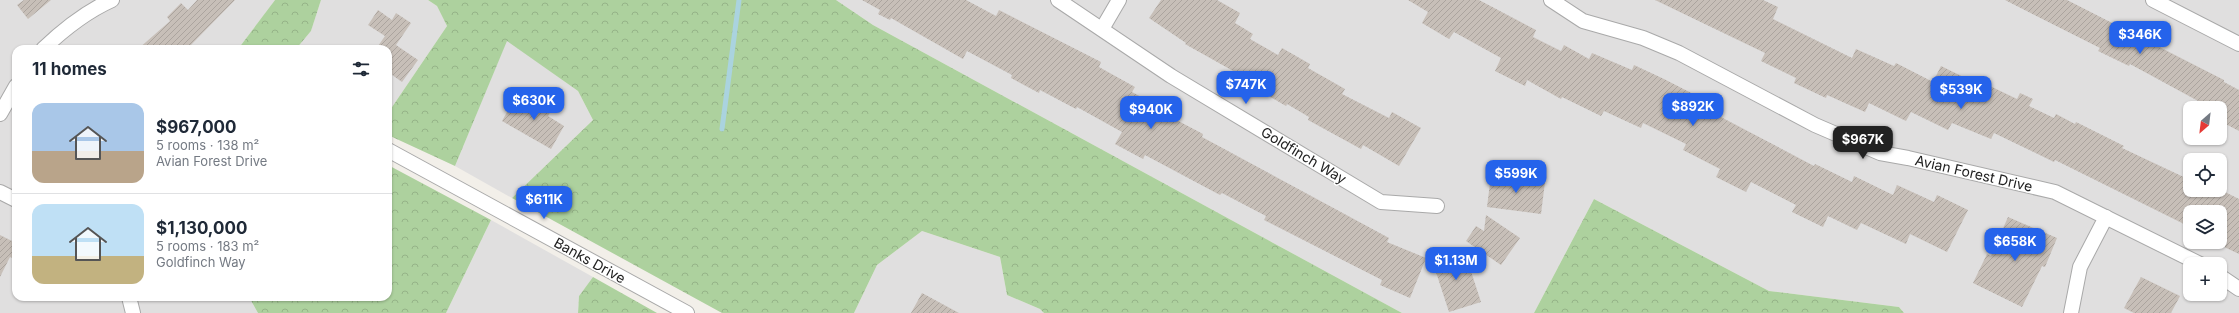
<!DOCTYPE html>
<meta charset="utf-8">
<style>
:root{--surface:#fff;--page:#f6f6f7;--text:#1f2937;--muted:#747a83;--line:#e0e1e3;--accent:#2563eb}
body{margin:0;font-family:Inter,sans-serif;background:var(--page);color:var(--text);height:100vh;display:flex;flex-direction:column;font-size:15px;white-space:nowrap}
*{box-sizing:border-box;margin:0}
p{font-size:13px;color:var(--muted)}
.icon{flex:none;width:22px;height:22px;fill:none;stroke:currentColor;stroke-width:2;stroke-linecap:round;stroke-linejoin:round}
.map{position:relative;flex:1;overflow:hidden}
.sheet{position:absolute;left:12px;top:45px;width:380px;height:256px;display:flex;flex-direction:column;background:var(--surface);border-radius:12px;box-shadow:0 1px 3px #0004}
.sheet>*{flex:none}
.needle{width:26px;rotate:208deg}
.tools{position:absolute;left:2183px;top:101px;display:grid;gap:8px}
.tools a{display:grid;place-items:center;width:44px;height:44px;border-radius:8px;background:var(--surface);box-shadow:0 1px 3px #0004;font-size:20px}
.price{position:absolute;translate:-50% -34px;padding:0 9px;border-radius:8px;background:var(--accent);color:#fff;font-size:13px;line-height:26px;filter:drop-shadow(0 1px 2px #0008)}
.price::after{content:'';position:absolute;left:50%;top:24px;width:12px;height:9px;margin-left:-6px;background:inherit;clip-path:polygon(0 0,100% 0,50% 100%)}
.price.active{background:#222;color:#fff}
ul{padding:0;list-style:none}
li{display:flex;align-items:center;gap:12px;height:100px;padding:0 20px}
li+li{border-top:1px solid var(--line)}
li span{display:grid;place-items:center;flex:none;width:112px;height:80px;border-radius:12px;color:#555}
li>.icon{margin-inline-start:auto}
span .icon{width:48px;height:48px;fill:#fffc;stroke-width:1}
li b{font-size:17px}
h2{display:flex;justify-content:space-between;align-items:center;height:48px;padding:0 20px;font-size:17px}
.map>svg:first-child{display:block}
</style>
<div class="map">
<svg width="2239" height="313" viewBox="0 0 2239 313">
<defs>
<pattern id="forest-crowns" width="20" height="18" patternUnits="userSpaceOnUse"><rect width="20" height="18" fill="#add19e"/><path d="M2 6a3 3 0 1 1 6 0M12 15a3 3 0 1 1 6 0" fill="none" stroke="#95b388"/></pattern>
<pattern id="building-hatch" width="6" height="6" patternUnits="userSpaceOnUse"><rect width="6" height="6" fill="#c7bfb8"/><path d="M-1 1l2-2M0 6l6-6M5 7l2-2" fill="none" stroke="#aba49e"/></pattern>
</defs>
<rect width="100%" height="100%" fill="#f2efe9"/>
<!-- residential -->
<g fill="#e0dfdf" fill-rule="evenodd">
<polygon points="0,0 275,0 238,49 16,49 16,297 249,297 258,313 0,313"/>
<polygon points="321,0 428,0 437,6 447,26 388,113 388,49 296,49 311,31"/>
<path d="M836,0H2239V313H1904L1899,307L1769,291L1594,199L1534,313H1402L873,25ZM2190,108H2220V138H2190ZM2190,160H2220V190H2190ZM2190,212H2220V242H2190ZM2190,264H2220V294H2190Z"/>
<polygon points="507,40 578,91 593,120 512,198 455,166"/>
<polygon points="491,220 593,277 579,296 578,313 446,313"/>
<polygon points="922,231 1000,257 1007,295 1040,309 1044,313 854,313 877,265"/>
</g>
<!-- forest -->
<g fill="url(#forest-crowns)">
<polygon points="275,0 321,0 311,31 296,49 238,49"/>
<polygon points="428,0 836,0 873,25 1402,313 1044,313 1040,309 1007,295 1000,257 922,231 877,265 854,313 722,313 512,198 593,120 578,91 507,41 455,166 388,135 388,113 447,26 437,6"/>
<polygon points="388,165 491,220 446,313 258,313 249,297 388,297"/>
<polygon points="1594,199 1769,291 1899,307 1904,313 1534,313"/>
<polygon points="593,277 657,313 578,313 579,296"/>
</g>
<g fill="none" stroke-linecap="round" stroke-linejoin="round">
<!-- stream -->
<polyline stroke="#aad3df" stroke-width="5" points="722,129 739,0"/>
</g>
<!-- building -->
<g fill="url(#building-hatch)">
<polygon points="24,0 51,0 28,19 17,5"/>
<polygon points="197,0 235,0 187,49 138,49 170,21 167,17 181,3 188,10"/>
<polygon points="862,0 966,0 996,16 999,10 1101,62 1099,67 1135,87 1132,92 1169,112 1167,115 1203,134 1202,137 1389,238 1387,242 1426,258 1410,298 1380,285 1382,280 1264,220 1266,216 1222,193 1220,195 1145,155 1143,159 1115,144 1122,132 1077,107 1076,109 1040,90 1039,93 1011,78 1012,75 967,51 963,59 891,18 890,20 878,14 880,10"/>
<polygon points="1161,0 1217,0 1240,13 1235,23 1253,34 1250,39 1278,55 1282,48 1310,64 1308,68 1345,89 1342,94 1389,118 1392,112 1421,128 1399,166 1363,145 1361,149 1308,120 1309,117 1287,104 1286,106 1258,90 1233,75 1235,72 1185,44 1186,43 1149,18"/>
<polygon points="1408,0 1479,0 1536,30 1533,37 1561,51 1564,45 1589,59 1592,53 1632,70 1634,65 1664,79 1701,98 1698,105 1814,166 1815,164 1852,182 1854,176 1893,195 1897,185 1934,202 1937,195 1968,210 1947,252 1910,234 1906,244 1861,223 1857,230 1828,216 1823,227 1792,212 1796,205 1751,182 1746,192 1716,177 1720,169 1683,150 1686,144 1643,123 1641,128 1604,111 1601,116 1562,97 1561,99 1527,80 1525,86 1495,71 1501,58 1454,32 1449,39 1422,23 1428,12"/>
<polygon points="1655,0 1763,0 1778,7 1773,19 1852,58 1856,49 1894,66 1896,63 1933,82 1941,66 1988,89 1990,86 2017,99 2020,93 2033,99 2029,106 2054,118 2056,114 2075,124 2076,122 2124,146 2122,148 2190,180 2190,190 2221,190 2239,199 2239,254 2220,245 2220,212 2190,212 2190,227 2055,160 2054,162 1994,133 1991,139 1952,123 1948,130 1911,112 1906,121 1869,103 1865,112 1827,95 1826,98 1794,83 1796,78 1761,61 1765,53"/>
<polygon points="2005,0 2067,0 2224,80 2224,82 2239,90 2239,131 2220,121 2220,108 2211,108 2130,64 2129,66 2098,51 2100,48"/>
<polygon points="378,10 392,20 396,13 411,23 396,45 418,60 402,82 388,72 388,49 376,49 385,36 368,25"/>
<polygon points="516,96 535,107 539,99 553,107 548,116 564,126 551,149 502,121"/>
<polygon points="1491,175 1545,182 1541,214 1487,207"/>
<polygon points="1486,215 1520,238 1501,265 1466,241 1476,226 1484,231"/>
<polygon points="2008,217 2057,238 2045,267 2042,266 2022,307 1973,283 1987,254 1991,256"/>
<polygon points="0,235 16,243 16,260 10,257 0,277"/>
<polygon points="1464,250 1481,302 1449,312 1432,260"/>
<polygon points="2141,277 2180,296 2171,313 2134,313 2124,308"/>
<polygon points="922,293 959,313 911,313"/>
</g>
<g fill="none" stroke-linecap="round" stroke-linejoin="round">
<defs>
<g id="minor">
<polyline points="1058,0 1171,76 1381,202 1437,206"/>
<polyline points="1551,0 1583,21 1643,38 1679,53 1815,125 1880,153 1908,158 2055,192 2200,264"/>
<polyline points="2153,0 2239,44"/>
<polyline points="1102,29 1119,0"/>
<path d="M43,49C64,29 85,12 112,0"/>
<polyline points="0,114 16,86"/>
<polyline points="388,150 687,313"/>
<polyline points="0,192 16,200"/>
<polyline points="2220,276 2239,289"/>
<polyline points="129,297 133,313"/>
<polyline points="2071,313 2080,267 2106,217"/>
</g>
</defs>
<!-- minor casing -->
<use href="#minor" stroke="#a9a9a9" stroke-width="16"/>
<!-- minor -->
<use href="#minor" stroke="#fff" stroke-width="14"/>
</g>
<g text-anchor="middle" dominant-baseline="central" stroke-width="3" stroke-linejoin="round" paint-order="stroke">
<!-- street labels -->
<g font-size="14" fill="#222" stroke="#fff">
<text transform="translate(1304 155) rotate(31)">Goldfinch Way</text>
<text transform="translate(1974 173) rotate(13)">Avian Forest Drive</text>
<text transform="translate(590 260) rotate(29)">Banks Drive</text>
</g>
</g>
</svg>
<div class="tools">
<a><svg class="needle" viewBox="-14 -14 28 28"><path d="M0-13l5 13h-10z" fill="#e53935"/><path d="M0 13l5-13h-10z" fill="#747a83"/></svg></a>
<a><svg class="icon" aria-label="locate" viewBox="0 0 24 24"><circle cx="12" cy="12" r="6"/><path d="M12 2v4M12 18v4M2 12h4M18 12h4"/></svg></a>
<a><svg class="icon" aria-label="layers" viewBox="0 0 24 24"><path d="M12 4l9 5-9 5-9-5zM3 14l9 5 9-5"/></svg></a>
<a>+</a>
</div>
<b class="price" style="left:2140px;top:55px">$346K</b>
<b class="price" style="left:1246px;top:105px">$747K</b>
<b class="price" style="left:1961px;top:110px">$539K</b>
<b class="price" style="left:534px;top:121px">$630K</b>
<b class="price" style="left:1693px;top:127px">$892K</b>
<b class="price" style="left:1151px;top:130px">$940K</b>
<b class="price active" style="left:1863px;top:160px">$967K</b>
<b class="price" style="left:1516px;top:194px">$599K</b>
<b class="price" style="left:544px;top:220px">$611K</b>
<b class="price" style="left:2015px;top:262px">$658K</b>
<b class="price" style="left:1456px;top:281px">$1.13M</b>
<section class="sheet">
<h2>11 homes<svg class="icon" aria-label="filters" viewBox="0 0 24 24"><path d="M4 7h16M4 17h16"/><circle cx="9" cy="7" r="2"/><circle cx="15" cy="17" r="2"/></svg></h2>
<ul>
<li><span style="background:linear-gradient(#a9c7e8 60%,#b9a48a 0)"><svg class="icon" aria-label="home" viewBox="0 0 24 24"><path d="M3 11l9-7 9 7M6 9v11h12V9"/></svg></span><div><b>$967,000</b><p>5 rooms · 138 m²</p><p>Avian Forest Drive</p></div></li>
<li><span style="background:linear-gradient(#bfe0f5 65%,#c2b280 0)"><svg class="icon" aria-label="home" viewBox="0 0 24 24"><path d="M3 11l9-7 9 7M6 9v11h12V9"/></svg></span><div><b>$1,130,000</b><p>5 rooms · 183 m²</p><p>Goldfinch Way</p></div></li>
</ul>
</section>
</div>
